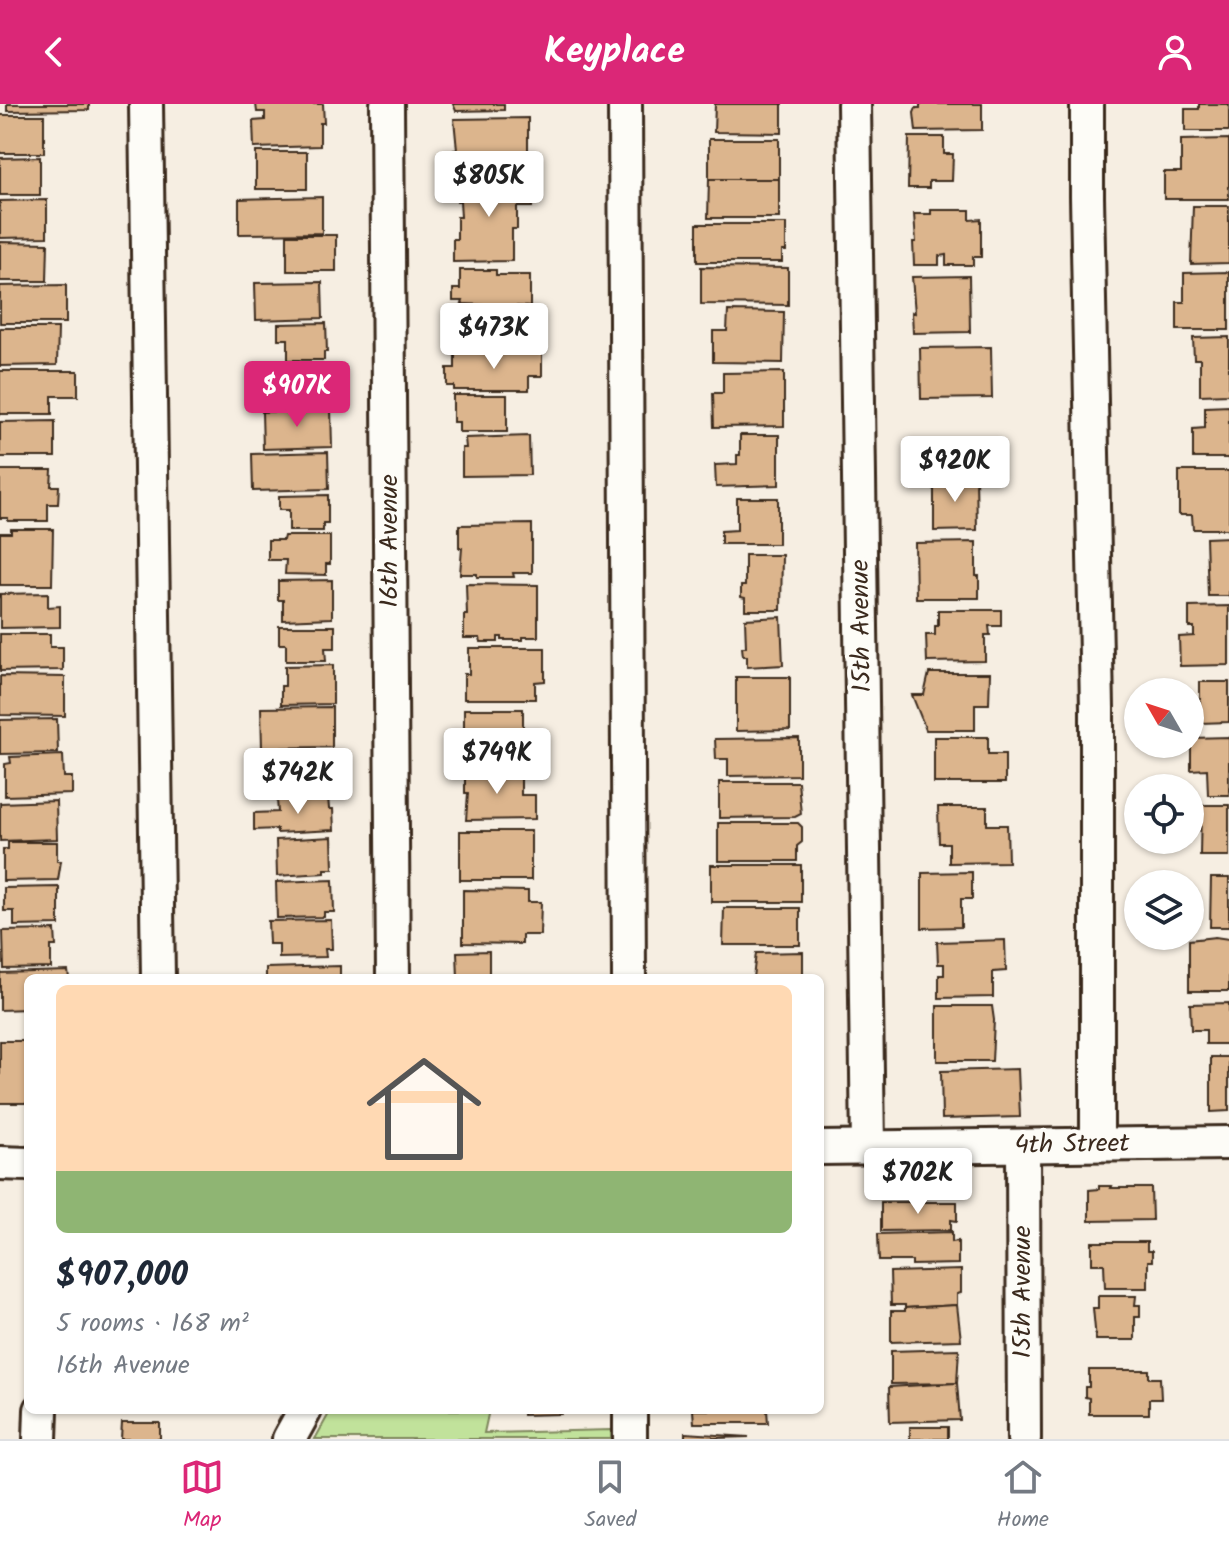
<!DOCTYPE html>
<meta charset="utf-8">
<style>
:root{--surface:#fff;--page:#f6f6f7;--text:#1f2937;--muted:#747a83;--line:#e0e1e3;--accent:#db2777}
body{margin:0;font-family:Kalam,sans-serif;background:var(--page);color:var(--text);height:100vh;display:flex;flex-direction:column;font-size:30px;white-space:nowrap}
*{box-sizing:border-box;margin:0}
p{font-size:26px;color:var(--muted)}
.icon{flex:none;width:44px;height:44px;fill:none;stroke:currentColor;stroke-width:2;stroke-linecap:round;stroke-linejoin:round}
.map{position:relative;flex:1;overflow:hidden}
.drawer{position:absolute;left:24px;top:870px;width:800px;height:440px;display:flex;flex-direction:column;background:var(--surface);border-radius:12px;box-shadow:0 2px 6px #0004}
.drawer>*{flex:none}
.needle{width:52px;rotate:309deg}
.controls{position:absolute;left:1124px;top:574px;display:grid;gap:16px}
.controls a{display:grid;place-items:center;width:80px;height:80px;border-radius:50%;background:var(--surface);box-shadow:0 2px 6px #0004;font-size:40px}
.price{position:absolute;translate:-50% -68px;padding:0 18px;border-radius:8px;background:#fff;color:#222;font-size:26px;line-height:52px;filter:drop-shadow(0 2px 4px #0008)}
.price::after{content:'';position:absolute;left:50%;top:48px;width:24px;height:18px;margin-left:-12px;background:inherit;clip-path:polygon(0 0,100% 0,50% 100%)}
.price.selected{background:var(--accent);color:#fff}
ul{padding:0;list-style:none}
li{display:grid;align-content:center;gap:16px;height:424px;padding:0 32px}
li+li{border-top:2px solid var(--line)}
li span{display:grid;place-items:center;height:248px;border-radius:12px;color:#555}
li>.icon{margin-inline-start:auto}
span .icon{width:144px;height:144px;fill:#fffc;stroke-width:1}
li b{font-size:34px}
header{display:flex;justify-content:space-between;align-items:center;height:104px;padding:0 32px;background:var(--accent);color:#fff;font-size:36px;font-weight:600}
.tab-bar{display:flex;justify-content:space-around;align-items:center;height:112px;border-top:2px solid var(--line);background:var(--surface);font-size:22px;color:var(--muted)}
.tab-bar a{display:grid;justify-items:center;gap:4px}
.tab-bar .selected{color:var(--accent)}
.map>svg:first-child{display:block}
</style>
<header><svg class="icon" aria-label="back" viewBox="0 0 24 24"><path d="M15 5l-7 7 7 7"/></svg>Keyplace<svg class="icon" aria-label="person" viewBox="0 0 24 24"><circle cx="12" cy="8" r="4"/><path d="M4 21q1-7 8-7t8 7"/></svg></header>
<div class="map">
<svg width="1229" height="1335" viewBox="0 0 1229 1335">
<rect width="100%" height="100%" fill="#f6eee2"/>
<filter id="ink" filterUnits="userSpaceOnUse"><feTurbulence type="fractalNoise" baseFrequency=".0125" numOctaves="2"/><feDisplacementMap in="SourceGraphic" scale="16" xChannelSelector="R" yChannelSelector="G"/><feConvolveMatrix kernelMatrix="1 2 1 2 8 2 1 2 1" color-interpolation-filters="sRGB"/></filter>
<g filter="url(#ink)">
<!-- green -->
<polygon fill="#c1e29b" stroke="#7e865c" stroke-width="2" points="331,1306 489,1306 484,1329 611,1326 611,1335 315,1335"/>
<!-- building -->
<g fill="#dcb58d" stroke="#3b2a1e" stroke-width="2">
<polygon points="7,0 89,0 89,6 7,7"/>
<polygon points="256,0 323,0 324,19 320,19 320,42 254,44 253,17 265,16 265,8 257,8"/>
<polygon points="453,0 504,0 504,6 456,7"/>
<polygon points="715,0 782,0 782,29 714,28"/>
<polygon points="920,0 982,0 982,26 916,27 914,9 916,4 920,4"/>
<polygon points="1199,0 1229,0 1229,27 1185,27 1185,5 1199,5"/>
<rect x="0" y="11" width="44" height="38"/>
<polygon points="528,14 528,52 523,52 523,70 454,70 454,46 457,46 454,15"/>
<polygon points="909,33 944,33 944,50 953,50 952,77 929,77 929,84 908,84"/>
<rect x="709" y="35" width="70" height="40"/>
<polygon points="1229,35 1229,95 1164,95 1164,68 1181,68 1181,36"/>
<rect x="256" y="48" width="51" height="37"/>
<polygon points="40,53 40,91 0,91 0,54"/>
<polygon points="709,75 779,75 779,114 708,114"/>
<polygon points="532,77 532,103 517,103 517,125 512,125 512,157 453,158 453,135 457,135 457,113 461,113 460,97 457,97 457,78"/>
<polygon points="322,93 322,129 239,130 239,95"/>
<polygon points="47,96 47,133 0,134 0,97"/>
<polygon points="1193,102 1229,102 1229,159 1191,160"/>
<polygon points="931,106 970,106 970,116 981,115 981,153 973,153 973,161 946,161 946,151 939,152 939,161 914,161 913,138 916,138 914,110 931,110"/>
<polygon points="697,120 786,120 786,147 782,147 782,158 697,158"/>
<rect x="287" y="131" width="49" height="36"/>
<polygon points="0,138 48,139 47,177 0,177"/>
<polygon points="701,163 788,164 788,201 701,200"/>
<polygon points="460,166 496,166 496,171 530,171 530,203 462,200 463,197 453,197 453,185 460,185"/>
<polygon points="1229,168 1229,226 1177,226 1177,198 1184,198 1184,169"/>
<polygon points="969,172 970,228 913,229 912,208 915,209 912,173"/>
<polygon points="322,178 323,214 256,216 255,179"/>
<polygon points="66,181 66,219 0,219 0,182"/>
<polygon points="493,202 530,203 530,236 496,237 496,241 462,241 462,217 452,217 452,207"/>
<polygon points="728,207 784,208 783,259 713,258 713,227 727,227"/>
<polygon points="326,219 327,248 324,248 324,256 288,256 288,235 278,235 278,220"/>
<polygon points="0,224 58,224 57,261 0,262"/>
<polygon points="1229,233 1229,290 1200,291 1200,255 1194,255 1193,234"/>
<polygon points="991,243 992,294 921,295 920,244"/>
<polygon points="455,248 542,248 542,272 529,272 529,286 454,286 454,282 447,282 447,264 455,264"/>
<polygon points="330,265 331,300 275,301 275,266"/>
<polygon points="0,267 78,267 78,292 52,292 52,310 0,310"/>
<polygon points="784,268 784,322 714,323 713,289 723,289 723,269"/>
<polygon points="453,291 507,291 507,328 459,328 459,318 453,318"/>
<polygon points="1229,302 1229,357 1228,354 1193,354 1193,325 1205,324 1205,303"/>
<polygon points="331,305 332,343 263,345 262,308"/>
<polygon points="55,317 55,353 0,353 0,318"/>
<polygon points="740,331 779,331 779,381 716,383 715,361 737,360 737,351 740,351"/>
<polygon points="529,332 530,371 462,372 462,344 466,344 465,334"/>
<polygon points="328,348 329,385 253,387 252,350"/>
<polygon points="0,366 52,366 51,382 59,382 58,400 48,400 48,417 8,417 8,414 0,414"/>
<polygon points="1179,367 1229,367 1229,425 1193,425 1192,411 1179,411"/>
<polygon points="976,372 977,426 934,427 934,373"/>
<polygon points="328,391 328,419 323,419 323,427 289,427 289,406 279,406 279,392"/>
<polygon points="737,394 778,394 778,440 721,440 721,427 737,426"/>
<polygon points="532,420 532,469 513,469 514,473 477,473 477,470 460,470 462,444 459,444 459,421"/>
<polygon points="11,425 53,425 52,481 0,481 0,429 11,429"/>
<polygon points="284,432 330,432 330,460 326,460 326,471 285,470 286,456 268,456 268,436 283,436"/>
<polygon points="1229,433 1229,492 1208,492 1206,434"/>
<polygon points="976,438 976,472 979,472 979,494 916,494 915,439"/>
<polygon points="745,451 782,451 781,506 745,506 745,494 741,493 741,482 745,482"/>
<polygon points="332,476 332,514 283,516 283,496 278,496 278,477"/>
<polygon points="466,480 538,481 538,533 523,533 523,536 502,536 502,533 498,533 498,538 481,538 480,534 464,534 464,511 467,511"/>
<polygon points="48,489 48,503 60,502 60,523 0,524 0,490"/>
<polygon points="1229,502 1229,561 1180,562 1179,533 1194,532 1194,523 1189,523 1189,503"/>
<polygon points="938,506 1001,506 1001,522 989,522 990,531 985,531 985,557 927,558 926,531 935,531 935,522 938,522"/>
<polygon points="781,513 783,561 747,563 747,552 743,552 742,543 746,543 745,515"/>
<polygon points="279,522 335,522 335,544 325,544 326,557 286,557 286,540 279,540"/>
<polygon points="0,530 50,530 50,543 63,543 63,566 0,567"/>
<polygon points="469,544 545,544 545,577 535,578 535,595 464,595 464,570 469,570"/>
<polygon points="333,561 333,600 281,601 281,582 285,582 285,562"/>
<polygon points="929,569 990,569 989,600 975,600 975,626 926,626 912,591 924,591"/>
<polygon points="0,572 65,573 65,612 0,611"/>
<polygon points="736,573 790,573 790,626 736,627"/>
<polygon points="1200,578 1229,578 1229,618 1200,619"/>
<polygon points="332,603 332,643 262,644 261,604"/>
<polygon points="464,605 523,605 523,625 542,625 542,656 464,657 466,626 464,626"/>
<polygon points="57,615 58,649 0,650 0,616"/>
<polygon points="934,633 988,633 988,650 1005,650 1005,679 934,679"/>
<polygon points="1229,633 1229,691 1208,691 1207,665 1191,666 1191,634"/>
<polygon points="799,634 799,671 728,672 728,655 716,655 715,635"/>
<polygon points="333,648 337,650 337,664 331,663 332,684 267,686 266,649"/>
<polygon points="63,651 64,673 72,673 72,690 5,692 5,660 11,659 10,653"/>
<polygon points="465,665 521,665 521,691 535,691 535,715 466,716 468,689 465,689"/>
<polygon points="719,678 798,678 801,710 795,713 719,714"/>
<polygon points="328,693 329,705 333,705 334,726 277,729 277,725 254,726 254,709 278,708 277,696"/>
<polygon points="56,697 57,735 0,737 0,699"/>
<polygon points="1201,701 1229,701 1229,752 1200,752"/>
<polygon points="938,703 987,703 987,721 1007,721 1008,758 949,759 949,739 939,739"/>
<polygon points="718,719 798,719 802,723 802,738 797,742 797,757 718,757"/>
<rect x="460" y="727" width="71" height="49"/>
<polygon points="332,733 333,765 325,765 325,769 277,772 276,736"/>
<polygon points="8,738 57,738 57,757 61,757 58,776 3,777 3,745 8,745"/>
<rect x="711" y="761" width="90" height="37"/>
<polygon points="972,768 972,795 961,795 961,823 922,824 922,769"/>
<polygon points="1211,774 1229,774 1229,823 1210,823"/>
<polygon points="333,776 334,808 324,808 324,813 277,814 276,778"/>
<polygon points="59,783 59,821 14,822 14,807 4,807 4,784"/>
<polygon points="463,786 528,787 528,798 541,798 540,831 522,831 522,840 463,839"/>
<polygon points="724,804 800,804 800,841 723,841"/>
<polygon points="331,816 332,845 325,845 326,853 279,854 279,840 269,840 268,817"/>
<polygon points="55,826 56,842 51,842 51,864 4,865 3,827"/>
<polygon points="1215,833 1229,835 1229,887 1189,887 1189,836"/>
<polygon points="1005,836 1006,867 993,868 993,893 939,894 939,871 944,871 944,860 938,860 937,838"/>
<polygon points="489,847 489,874 458,874 457,848"/>
<polygon points="803,848 803,874 753,874 756,849"/>
<polygon points="340,862 340,874 266,874 266,864"/>
<polygon points="68,867 69,874 28,874 28,905 0,906 0,869"/>
<polygon points="1229,899 1229,940 1206,940 1206,926 1191,926 1190,900"/>
<polygon points="937,902 992,902 994,916 992,957 937,957"/>
<rect x="0" y="937" width="28" height="62"/>
<polygon points="1211,953 1229,953 1229,1007 1211,1008"/>
<polygon points="1018,965 1020,1013 942,1015 941,967"/>
<polygon points="1099,1082 1112,1082 1111,1084 1151,1084 1152,1116 1089,1117 1089,1086 1099,1085"/>
<polygon points="881,1098 957,1098 957,1117 951,1116 951,1126 881,1127"/>
<polygon points="952,1128 952,1138 958,1137 958,1160 912,1161 912,1157 879,1157 878,1130"/>
<polygon points="1092,1138 1147,1138 1147,1147 1152,1147 1152,1157 1148,1157 1148,1184 1105,1184 1104,1160 1092,1160"/>
<polygon points="961,1166 961,1189 957,1190 957,1201 905,1204 905,1201 891,1201 890,1168"/>
<polygon points="1098,1192 1136,1192 1135,1201 1140,1201 1140,1213 1135,1213 1135,1236 1096,1236 1093,1204 1098,1204"/>
<polygon points="957,1201 961,1236 891,1238 891,1207 905,1207 905,1204"/>
<polygon points="959,1245 957,1279 891,1280 891,1247"/>
<polygon points="1089,1266 1149,1266 1149,1274 1160,1274 1161,1295 1149,1295 1149,1310 1089,1310 1089,1294 1085,1293 1085,1283 1089,1283"/>
<polygon points="957,1279 960,1316 890,1318 889,1283"/>
<rect x="123" y="1306" width="36" height="2"/>
<polygon points="523,1306 561,1306 561,1310 523,1311"/>
<polygon points="693,1306 767,1306 768,1319 694,1319"/>
<polygon points="122,1319 160,1319 160,1335 121,1335"/>
<rect x="910" y="1323" width="38" height="12"/>
<polygon points="685,1329 749,1333 685,1335"/>
</g>
<g fill="none" stroke-linecap="round" stroke-linejoin="round">
<defs>
<g id="minor">
<polyline points="146,0 158,874"/>
<polyline points="387,0 393,874"/>
<polyline points="625,0 629,874"/>
<polyline points="854,0 868,1044"/>
<polyline points="1087,0 1087,93 1097,604 1097,1039"/>
<polyline points="1023,1042 1024,1335"/>
<polyline points="820,1044 1229,1039"/>
<polyline points="0,1059 28,1060"/>
<polyline points="630,1306 630,1335"/>
<polyline points="40,1335 41,1306"/>
<polyline points="289,1335 305,1306"/>
</g>
</defs>
<!-- minor casing -->
<use href="#minor" stroke="#3b2a1e" stroke-width="38"/>
<!-- minor -->
<use href="#minor" stroke="#fdfcf7" stroke-width="32"/>
</g>
</g>
<g text-anchor="middle" dominant-baseline="central" stroke-width="8" stroke-linejoin="round" paint-order="stroke">
<!-- street labels -->
<g font-size="26" fill="#3b2a1e" stroke="#fdfcf7">
<text transform="translate(390 437) rotate(-90)">16th Avenue</text>
<text transform="translate(862 522) rotate(-91)">15th Avenue</text>
<text transform="translate(1072 1041) rotate(-1)">4th Street</text>
<text transform="translate(1023 1188) rotate(-90)">15th Avenue</text>
</g>
</g>
</svg>
<div class="controls">
<a><svg class="needle" viewBox="-14 -14 28 28"><path d="M0-13l5 13h-10z" fill="#e53935"/><path d="M0 13l5-13h-10z" fill="#747a83"/></svg></a>
<a><svg class="icon" aria-label="locate" viewBox="0 0 24 24"><circle cx="12" cy="12" r="6"/><path d="M12 2v4M12 18v4M2 12h4M18 12h4"/></svg></a>
<a><svg class="icon" aria-label="layers" viewBox="0 0 24 24"><path d="M12 4l9 5-9 5-9-5zM3 14l9 5 9-5"/></svg></a>
</div>
<b class="price" style="left:489px;top:115px">$805K</b>
<b class="price" style="left:494px;top:267px">$473K</b>
<b class="price selected" style="left:297px;top:325px">$907K</b>
<b class="price" style="left:955px;top:400px">$920K</b>
<b class="price" style="left:497px;top:692px">$749K</b>
<b class="price" style="left:298px;top:712px">$742K</b>
<b class="price" style="left:918px;top:1112px">$702K</b>
<section class="drawer">
<ul>
<li><span style="background:linear-gradient(#ffd9b3 75%,#8fb573 0)"><svg class="icon" aria-label="home" viewBox="0 0 24 24"><path d="M3 11l9-7 9 7M6 9v11h12V9"/></svg></span><div><b>$907,000</b><p>5 rooms · 168 m²</p><p>16th Avenue</p></div></li>
</ul>
</section>
</div>
<nav class="tab-bar">
<a class="selected"><svg class="icon" aria-label="map" viewBox="0 0 24 24"><path d="M3 6l6-2 6 2 6-2v14l-6 2-6-2-6 2zM9 4v14M15 6v14"/></svg>Map</a>
<a><svg class="icon" aria-label="saved" viewBox="0 0 24 24"><path d="M7 4h10v16l-5-4-5 4z"/></svg>Saved</a>
<a><svg class="icon" aria-label="home" viewBox="0 0 24 24"><path d="M3 11l9-7 9 7M6 9v11h12V9"/></svg>Home</a>
</nav>
